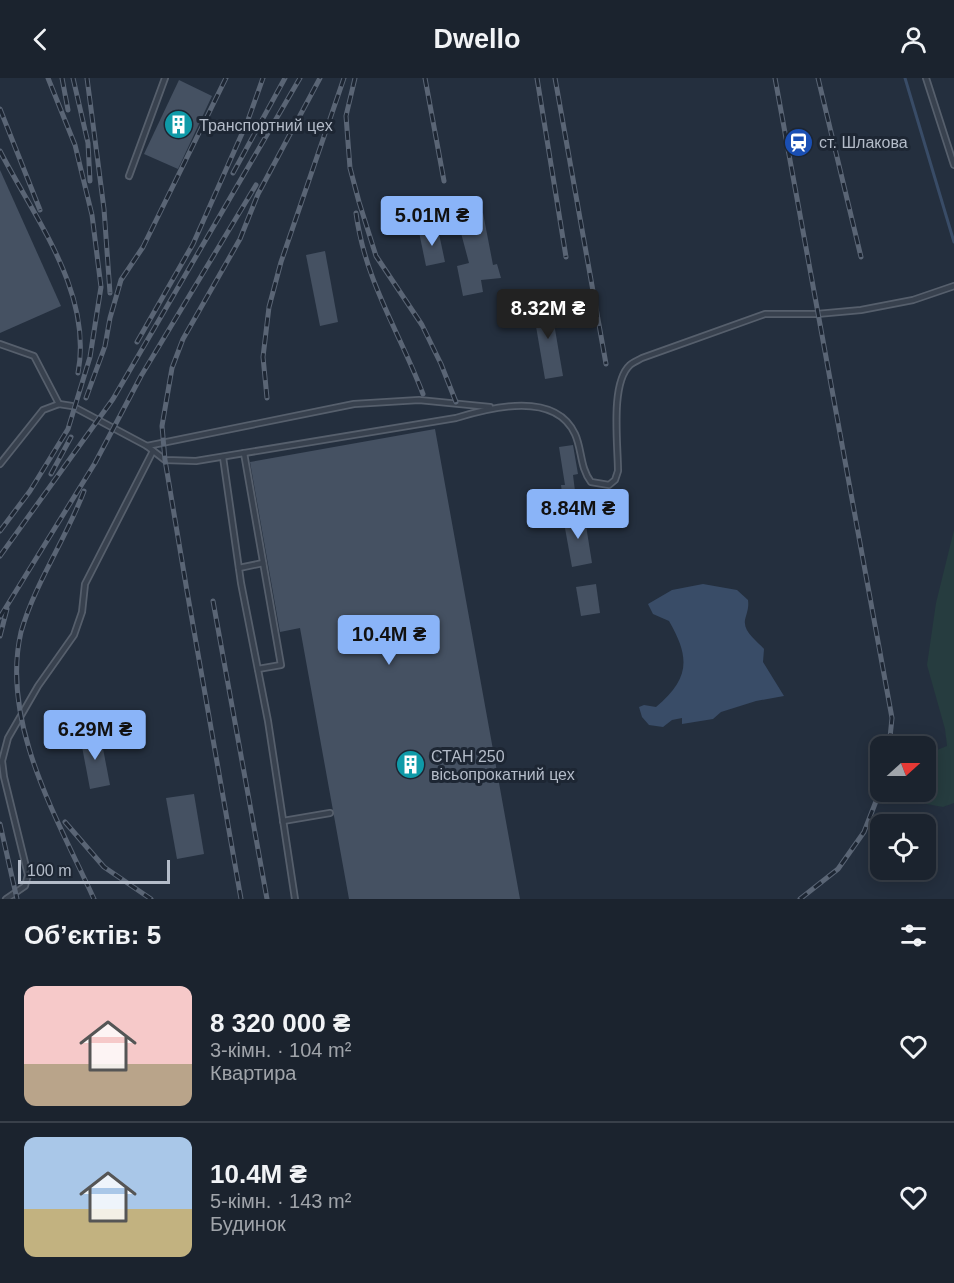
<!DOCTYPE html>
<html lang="uk">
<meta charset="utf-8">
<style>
:root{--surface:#1b232e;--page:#242b36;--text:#f1f3f6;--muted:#a0a4aa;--line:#39404a;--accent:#8ab4f8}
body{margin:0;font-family:Helvetica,sans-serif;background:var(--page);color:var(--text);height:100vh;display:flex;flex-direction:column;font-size:22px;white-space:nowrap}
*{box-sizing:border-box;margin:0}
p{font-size:20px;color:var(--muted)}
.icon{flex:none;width:33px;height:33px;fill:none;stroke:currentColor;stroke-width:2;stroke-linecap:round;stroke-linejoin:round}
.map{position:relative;height:821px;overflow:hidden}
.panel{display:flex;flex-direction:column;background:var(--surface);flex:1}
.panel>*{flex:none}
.needle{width:39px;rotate:69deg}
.fabs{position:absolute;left:870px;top:658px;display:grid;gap:12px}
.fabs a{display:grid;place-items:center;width:66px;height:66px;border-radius:12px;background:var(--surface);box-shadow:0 3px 15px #0003,0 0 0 2px var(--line);font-size:30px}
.scale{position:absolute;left:18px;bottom:15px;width:152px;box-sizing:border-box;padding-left:6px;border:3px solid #b4bcc9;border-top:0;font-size:16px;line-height:21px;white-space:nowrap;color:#b4bcc9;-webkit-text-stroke:4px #1d2633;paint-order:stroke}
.price{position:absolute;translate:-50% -51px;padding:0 14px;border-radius:6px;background:var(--accent);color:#111;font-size:20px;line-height:39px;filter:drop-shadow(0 2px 3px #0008)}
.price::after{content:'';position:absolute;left:50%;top:36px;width:18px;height:14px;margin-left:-9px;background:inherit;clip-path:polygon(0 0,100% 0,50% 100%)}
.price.on{background:#222;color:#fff}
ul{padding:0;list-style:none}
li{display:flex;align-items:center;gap:18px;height:150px;padding:0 24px}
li+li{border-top:2px solid var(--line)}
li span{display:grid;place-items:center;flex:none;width:168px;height:120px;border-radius:12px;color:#555}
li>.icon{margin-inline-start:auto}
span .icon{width:72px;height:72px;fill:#fffc;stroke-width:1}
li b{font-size:26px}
h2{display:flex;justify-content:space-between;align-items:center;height:72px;padding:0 24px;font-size:26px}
header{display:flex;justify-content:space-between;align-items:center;height:78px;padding:0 24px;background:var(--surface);font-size:27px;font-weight:800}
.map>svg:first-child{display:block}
</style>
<header><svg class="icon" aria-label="back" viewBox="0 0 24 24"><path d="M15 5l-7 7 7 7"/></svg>Dwello<svg class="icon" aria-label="person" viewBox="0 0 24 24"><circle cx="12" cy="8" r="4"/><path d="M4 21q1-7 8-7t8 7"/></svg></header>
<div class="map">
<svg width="954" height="821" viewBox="0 0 954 821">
<rect width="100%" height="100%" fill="#242f3e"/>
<!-- green -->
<polygon fill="#263c3f" points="954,452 954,725 943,729 921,725 916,714 926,714 926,684 937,672 947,668 945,651 927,587 936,525"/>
<!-- water -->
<path fill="#394c67" d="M703,506L737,512L748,522C749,530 747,534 745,542C743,554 757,563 764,571L763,584L784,618L756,623L721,634L713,641L682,646V640L672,642L663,649L649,647L642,639L639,629L644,627L656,629C689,601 691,581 669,543L653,536L648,526L672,512Z"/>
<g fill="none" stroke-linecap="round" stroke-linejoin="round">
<!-- stream -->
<polyline stroke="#394c67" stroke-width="3" points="905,0 954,164"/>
</g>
<!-- building -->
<g fill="#455162">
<polygon points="179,2 212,18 178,91 144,76"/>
<polygon points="0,92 61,228 0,255"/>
<polygon points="483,135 493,187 497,186 501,200 481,202 483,214 463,218 457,188 469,185 457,140"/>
<polygon points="438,151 445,184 426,188 419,154"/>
<polygon points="325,173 338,244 320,248 306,177"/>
<polygon points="550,222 563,298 545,301 532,225"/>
<polygon points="435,351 520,821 349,821 300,550 280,554 250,384"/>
<polygon points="573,367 578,396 573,397 576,421 563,423 561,407 565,407 559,369"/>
<polygon points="584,435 592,485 572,489 563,439"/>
<polygon points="596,506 600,535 581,538 576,509"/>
<polygon points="100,655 110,707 90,711 80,658"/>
<polygon points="194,716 204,776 177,781 166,720"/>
</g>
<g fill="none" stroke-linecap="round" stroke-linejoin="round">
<defs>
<g id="service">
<polyline points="926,0 954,87"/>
<polyline points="129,98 165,0"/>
<polyline points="0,266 34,278 59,326"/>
<polyline points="147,368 354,326 419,322 490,329"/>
<polyline points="244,375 281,587 258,591"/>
<polyline points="223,379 241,505 268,643 295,821"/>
<path d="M0,386L43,332L59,326L72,328L147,368L165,382L196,383L456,340C492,329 555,313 575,356C582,371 580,390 591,404L609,407L615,402L618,393C618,367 610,305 630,287C633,284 639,282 642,280L765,236H817L861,232L913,222L954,208"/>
<polyline points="239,490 263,485"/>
<polyline points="283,743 330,735"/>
<polyline points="6,821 25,808 28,797 4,699 2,683 8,660 38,608 74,557 82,534 85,506 153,373"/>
</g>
</defs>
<!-- service casing -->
<use href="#service" stroke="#565f6c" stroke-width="8"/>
<!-- service -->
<use href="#service" stroke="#38414e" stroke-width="4.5"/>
<defs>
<g id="rail">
<polyline points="62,0 68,32"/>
<polyline points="73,0 88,65 90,103"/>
<polyline points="87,0 104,131 110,215"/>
<polyline points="355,0 346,38 350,90 359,124 376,178 422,247 441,286 456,324"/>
<polyline points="425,0 444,103"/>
<polyline points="537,0 566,179"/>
<polyline points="555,0 606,286"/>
<polyline points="775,0 892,640 889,669"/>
<polyline points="818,0 861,179"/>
<polyline points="0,31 40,132"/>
<path d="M0,73C35,141 93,214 78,295"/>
<polyline points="233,95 285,0"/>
<path d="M356,135C365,203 399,253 423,316"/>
<polyline points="137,264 193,166 248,42 263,0"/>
<polyline points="86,320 105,268 110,240 121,202 143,169 226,0"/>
<polyline points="267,320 263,279 269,229 281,184 344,0"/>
<polyline points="51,396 71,359"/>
<path d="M84,413C66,461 35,505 21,554C0,645 58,742 94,821"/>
<polyline points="0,453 30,413 68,351 90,279 101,209 92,137 75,67 48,0"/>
<polyline points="0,478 113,321 300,0"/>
<polyline points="213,523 267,821"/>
<polyline points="0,539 95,385 141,298 256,107"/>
<polyline points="0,558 7,531"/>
<polyline points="65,744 104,789 151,821"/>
<polyline points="0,746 17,821"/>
<polyline points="241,821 187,513 165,382 162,348 172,290 183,261 240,161 258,116 320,0"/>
<polyline points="800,821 838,791 864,754 880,713"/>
</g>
</defs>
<!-- rail casing -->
<use href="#rail" stroke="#5a6575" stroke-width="5"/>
<!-- rail -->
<use href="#rail" stroke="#1d2633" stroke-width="3" stroke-dasharray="9" stroke-linecap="butt"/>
</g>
<!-- icons -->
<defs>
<symbol id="building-disc" viewBox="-11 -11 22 22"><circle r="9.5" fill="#0f9aa8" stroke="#1d2633"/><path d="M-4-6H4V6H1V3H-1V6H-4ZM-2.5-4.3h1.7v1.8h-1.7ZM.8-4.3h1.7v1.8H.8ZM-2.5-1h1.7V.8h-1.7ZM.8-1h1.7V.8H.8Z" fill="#fff"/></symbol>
<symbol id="station-disc" viewBox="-11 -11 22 22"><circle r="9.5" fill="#1a4fb4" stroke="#1d2633"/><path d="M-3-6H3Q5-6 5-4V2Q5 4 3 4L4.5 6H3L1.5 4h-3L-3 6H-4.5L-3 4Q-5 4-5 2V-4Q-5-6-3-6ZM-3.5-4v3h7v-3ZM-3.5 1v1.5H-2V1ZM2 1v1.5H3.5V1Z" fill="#fff"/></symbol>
</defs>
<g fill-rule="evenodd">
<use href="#building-disc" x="162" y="30" width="33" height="33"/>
<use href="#station-disc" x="782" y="48" width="33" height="33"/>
<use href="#building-disc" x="394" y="670" width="33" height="33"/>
</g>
<g text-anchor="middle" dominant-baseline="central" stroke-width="6" stroke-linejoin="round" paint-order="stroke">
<!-- poi labels -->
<g font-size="16" fill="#b4bcc9" stroke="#1d2633" text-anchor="start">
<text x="199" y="47">Транспортний цех</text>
<text x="819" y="64">ст. Шлакова</text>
<text x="431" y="678">СТАН 250<tspan x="431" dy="18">вісьопрокатний цех</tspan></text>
</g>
</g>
</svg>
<div class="fabs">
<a><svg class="needle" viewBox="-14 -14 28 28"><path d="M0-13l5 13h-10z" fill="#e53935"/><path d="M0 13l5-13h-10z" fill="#a0a4aa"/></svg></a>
<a><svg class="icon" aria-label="locate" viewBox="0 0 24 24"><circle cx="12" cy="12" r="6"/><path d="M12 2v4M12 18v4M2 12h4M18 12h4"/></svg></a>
</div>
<div class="scale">100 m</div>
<b class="price" style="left:432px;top:169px">5.01M ₴</b>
<b class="price on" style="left:548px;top:262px">8.32M ₴</b>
<b class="price" style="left:578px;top:462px">8.84M ₴</b>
<b class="price" style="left:389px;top:588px">10.4M ₴</b>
<b class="price" style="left:95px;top:683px">6.29M ₴</b>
</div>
<section class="panel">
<h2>Об’єктів: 5<svg class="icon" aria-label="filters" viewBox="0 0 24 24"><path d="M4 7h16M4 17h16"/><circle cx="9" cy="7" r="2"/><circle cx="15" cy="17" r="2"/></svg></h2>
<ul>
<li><span style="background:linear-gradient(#f6c9c9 65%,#b9a48a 0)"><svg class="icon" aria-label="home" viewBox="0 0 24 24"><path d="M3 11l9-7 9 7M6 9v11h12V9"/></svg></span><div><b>8 320 000 ₴</b><p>3-кімн. · 104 m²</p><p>Квартира</p></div><svg class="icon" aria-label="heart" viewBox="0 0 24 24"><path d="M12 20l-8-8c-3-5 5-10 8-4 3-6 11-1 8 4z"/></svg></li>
<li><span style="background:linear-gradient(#a9c7e8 60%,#c2b280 0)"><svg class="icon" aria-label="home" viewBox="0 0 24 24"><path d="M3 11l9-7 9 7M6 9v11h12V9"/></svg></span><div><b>10.4M ₴</b><p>5-кімн. · 143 m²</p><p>Будинок</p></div><svg class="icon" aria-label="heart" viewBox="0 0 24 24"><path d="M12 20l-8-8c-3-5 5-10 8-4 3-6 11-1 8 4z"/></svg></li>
</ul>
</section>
